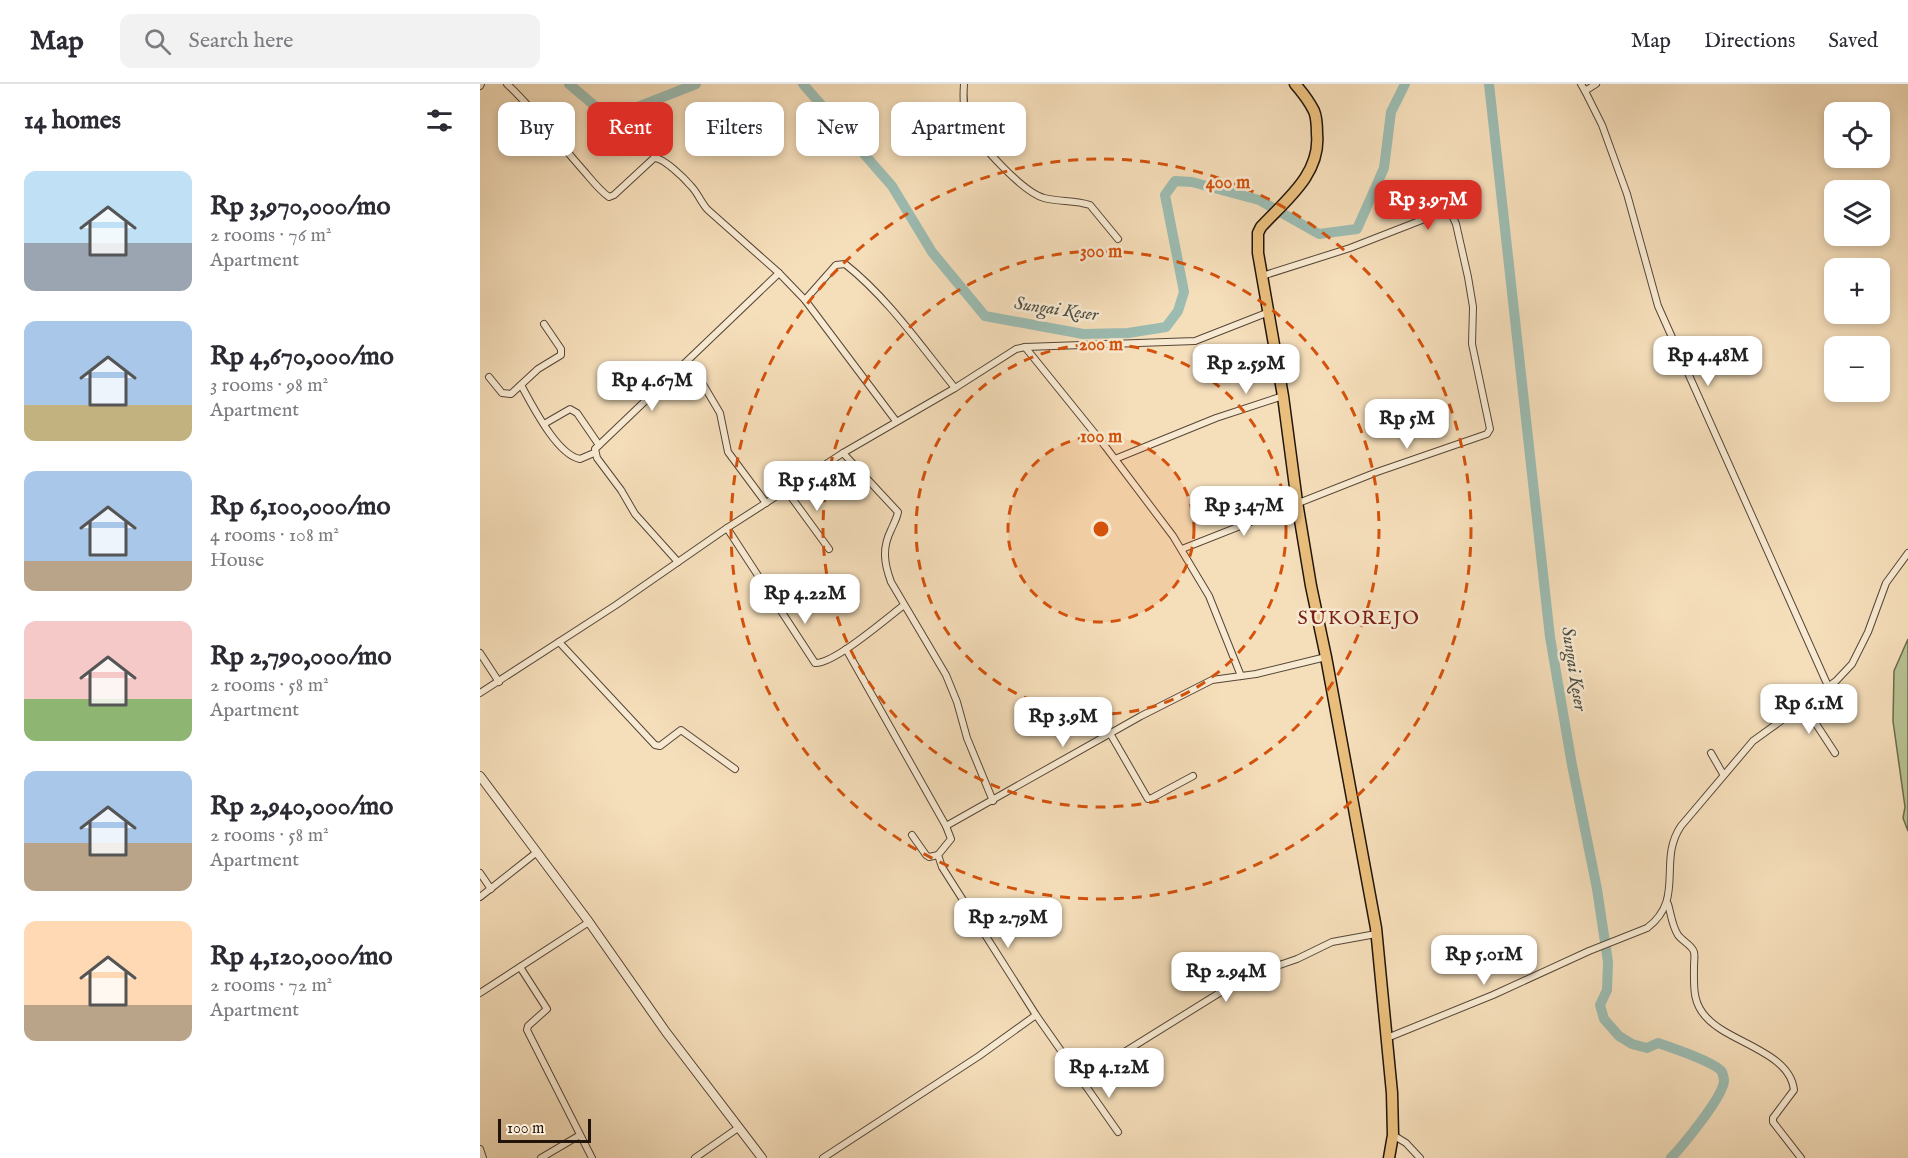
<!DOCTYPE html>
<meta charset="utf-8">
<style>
:root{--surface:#fff;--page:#f2f2f3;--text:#2b2b33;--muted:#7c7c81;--line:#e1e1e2;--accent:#d93025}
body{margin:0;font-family:"IM FELL English",serif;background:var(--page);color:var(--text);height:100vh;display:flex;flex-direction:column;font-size:22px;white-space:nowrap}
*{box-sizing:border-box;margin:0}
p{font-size:20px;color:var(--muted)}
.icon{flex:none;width:33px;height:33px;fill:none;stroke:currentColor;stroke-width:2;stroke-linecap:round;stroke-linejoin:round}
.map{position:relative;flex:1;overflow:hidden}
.details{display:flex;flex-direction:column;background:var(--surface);width:480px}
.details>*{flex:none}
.banner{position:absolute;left:18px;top:18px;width:570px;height:54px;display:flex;gap:12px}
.fabs{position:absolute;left:1344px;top:18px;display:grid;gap:12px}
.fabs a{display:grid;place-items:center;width:66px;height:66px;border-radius:12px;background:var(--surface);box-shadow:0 3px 9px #0003;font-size:30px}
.scale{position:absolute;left:18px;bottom:15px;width:93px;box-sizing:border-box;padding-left:6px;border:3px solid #21140b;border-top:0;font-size:16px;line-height:21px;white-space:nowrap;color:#21140b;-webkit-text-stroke:4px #f8ead2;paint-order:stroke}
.price{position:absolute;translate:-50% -51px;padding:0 14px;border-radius:12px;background:#fff;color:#222;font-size:20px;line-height:39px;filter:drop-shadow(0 2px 3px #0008)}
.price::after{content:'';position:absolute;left:50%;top:36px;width:18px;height:14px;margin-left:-9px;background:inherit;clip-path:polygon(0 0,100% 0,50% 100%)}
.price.on{background:var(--accent);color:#fff}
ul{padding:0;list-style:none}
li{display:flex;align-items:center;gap:18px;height:150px;padding:0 24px}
li span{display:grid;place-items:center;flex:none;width:168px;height:120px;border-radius:12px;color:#555}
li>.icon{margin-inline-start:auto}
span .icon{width:72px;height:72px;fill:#fffc;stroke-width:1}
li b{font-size:26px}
h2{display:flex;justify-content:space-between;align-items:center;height:72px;padding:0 24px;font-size:26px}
.chip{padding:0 21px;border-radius:12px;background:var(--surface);box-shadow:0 3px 9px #0003;font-size:21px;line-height:54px}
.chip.on{background:var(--accent);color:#fff}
header{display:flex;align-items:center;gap:36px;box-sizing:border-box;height:84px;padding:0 30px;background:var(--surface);border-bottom:2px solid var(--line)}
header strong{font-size:28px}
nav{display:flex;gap:33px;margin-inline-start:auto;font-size:21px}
.search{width:420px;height:54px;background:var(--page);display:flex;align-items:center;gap:15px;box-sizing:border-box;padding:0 21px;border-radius:12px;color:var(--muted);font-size:22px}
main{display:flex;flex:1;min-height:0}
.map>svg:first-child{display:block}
</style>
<header>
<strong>Map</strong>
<div class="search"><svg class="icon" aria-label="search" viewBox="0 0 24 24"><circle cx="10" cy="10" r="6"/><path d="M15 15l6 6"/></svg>Search here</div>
<nav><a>Map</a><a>Directions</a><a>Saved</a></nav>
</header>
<main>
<section class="details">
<h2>14 homes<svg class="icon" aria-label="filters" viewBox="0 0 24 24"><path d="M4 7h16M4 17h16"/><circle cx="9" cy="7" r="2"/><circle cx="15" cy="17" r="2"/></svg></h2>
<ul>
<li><span style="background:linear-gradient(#bfe0f5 60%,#9aa5b1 0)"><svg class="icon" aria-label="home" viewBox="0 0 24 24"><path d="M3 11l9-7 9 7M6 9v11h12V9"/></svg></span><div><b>Rp 3,970,000/mo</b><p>2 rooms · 76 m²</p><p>Apartment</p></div></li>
<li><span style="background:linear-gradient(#a9c7e8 70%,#c2b280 0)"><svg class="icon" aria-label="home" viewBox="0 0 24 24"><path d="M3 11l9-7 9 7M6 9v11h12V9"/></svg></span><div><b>Rp 4,670,000/mo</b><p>3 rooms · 98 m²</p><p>Apartment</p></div></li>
<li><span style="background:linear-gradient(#a9c7e8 75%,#b9a48a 0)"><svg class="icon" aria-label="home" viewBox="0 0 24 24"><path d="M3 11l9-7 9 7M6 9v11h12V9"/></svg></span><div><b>Rp 6,100,000/mo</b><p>4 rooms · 108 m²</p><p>House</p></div></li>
<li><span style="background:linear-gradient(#f6c9c9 65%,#8fb573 0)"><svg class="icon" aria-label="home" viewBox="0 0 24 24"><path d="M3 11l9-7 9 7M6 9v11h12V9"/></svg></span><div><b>Rp 2,790,000/mo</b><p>2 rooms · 58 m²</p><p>Apartment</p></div></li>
<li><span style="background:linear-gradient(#a9c7e8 60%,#b9a48a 0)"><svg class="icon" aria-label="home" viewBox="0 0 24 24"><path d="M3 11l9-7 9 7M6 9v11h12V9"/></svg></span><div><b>Rp 2,940,000/mo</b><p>2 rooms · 58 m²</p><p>Apartment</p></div></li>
<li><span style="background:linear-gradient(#ffd9b3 70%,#b9a48a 0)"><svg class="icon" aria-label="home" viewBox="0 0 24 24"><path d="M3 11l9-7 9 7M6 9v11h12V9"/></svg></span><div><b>Rp 4,120,000/mo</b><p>2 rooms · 72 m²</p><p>Apartment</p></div></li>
</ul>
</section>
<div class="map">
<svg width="1428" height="1074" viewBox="0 0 1428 1074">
<rect width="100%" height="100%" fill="#f5deba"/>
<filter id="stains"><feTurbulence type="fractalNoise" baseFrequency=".00333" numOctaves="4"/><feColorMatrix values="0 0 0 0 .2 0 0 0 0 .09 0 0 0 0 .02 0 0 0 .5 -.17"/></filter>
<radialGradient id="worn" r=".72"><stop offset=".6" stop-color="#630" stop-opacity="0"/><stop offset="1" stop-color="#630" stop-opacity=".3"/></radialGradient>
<!-- green -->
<polygon fill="#b8c292" stroke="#6c6b4e" stroke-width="1.5" points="1428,555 1428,747 1423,734 1425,723 1413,637 1414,587"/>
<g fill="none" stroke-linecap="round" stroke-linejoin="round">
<!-- river -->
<g stroke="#9cbcb2" stroke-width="10">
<polyline points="89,0 122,28 155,24 216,0"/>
<polyline points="323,0 412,102 452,168 505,232 603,250 648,249 686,243 698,227 704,208 685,111 695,97 712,98 779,116 839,150 877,145 904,84 911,28 925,0"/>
<path d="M1009,0L1070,553L1092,681L1117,805L1128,878L1127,906L1120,921L1124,935L1139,952L1152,960L1167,964L1178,959C1190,963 1237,979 1242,988C1243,991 1244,994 1244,997C1243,1013 1203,1061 1191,1074"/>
</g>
<defs>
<g id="minor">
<path d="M27,0C55,26 77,57 103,86C111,95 119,106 129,113L134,111L174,74C183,73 205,95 211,102C218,109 221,119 228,126L299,189L325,216L416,337"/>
<path d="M484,0C483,14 483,28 490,41C499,61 543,108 564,114C579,118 595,116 610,121L638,155"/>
<polyline points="1101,0 1105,7 1116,0"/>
<polyline points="0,2 1,0"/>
<polyline points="1105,7 1122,41 1147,110 1178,222 1348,602"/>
<path d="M325,216L356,181L365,180C408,214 440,261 475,304"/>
<polyline points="545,263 625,362 693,452 729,512 761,592"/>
<polyline points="200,283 217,292 224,302 240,329 248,368 286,419"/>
<polyline points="9,293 22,309 31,310 58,285 81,271 81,265 64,240"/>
<path d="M41,301C52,321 77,371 100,375L114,369"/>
<polyline points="64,340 90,325 97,329 119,361"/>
<path d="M363,369L418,428C417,434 414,439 411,446C402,464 404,479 411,498L466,591L477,618L487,654L513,717"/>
<polyline points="635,375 736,334 803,312"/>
<polyline points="306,406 349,465"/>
<path d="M247,444L335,579C354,580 407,534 424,521"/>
<polyline points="702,465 897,388 1007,350 1010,345 992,260 993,223 988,193 976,140 971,129 965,127 870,164 782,192"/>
<polyline points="198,478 155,430 141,406 117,374 115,365 299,189"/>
<polyline points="79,558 175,661 180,662 201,646 255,685"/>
<polyline points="366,565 466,742 661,632 732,596 776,590 846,573"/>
<polyline points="0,569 19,598"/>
<polyline points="0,609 136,521 247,444 306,406 363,369 475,304 536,265 545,263 715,257 789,228"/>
<polyline points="1323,620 1355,669"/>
<polyline points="631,651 668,715 672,714 713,692"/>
<polyline points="1231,669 1243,690"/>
<polyline points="466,742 471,755 458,771 462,783 556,931 638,1048"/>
<polyline points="432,751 446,771 449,773 458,771"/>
<polyline points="0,789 11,805"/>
<polyline points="0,813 57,768"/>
<path d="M1188,820C1191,830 1192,842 1198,851C1202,857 1212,861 1214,868C1215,872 1214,878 1214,882C1214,902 1212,919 1227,934C1250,959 1310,968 1314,1006L1293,1034V1038L1321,1074"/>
<polyline points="40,883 67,925 48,942 47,946 112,1074"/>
<polyline points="0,909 109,838"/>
<path d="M907,954L1013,911L1109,867L1167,844C1206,815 1177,777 1201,742L1273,657L1356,597L1372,580L1388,548L1406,499L1428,469"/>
<polyline points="601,995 765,893 817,875 852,858 896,850"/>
<polyline points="913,1051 926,1059 940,1074"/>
<polyline points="0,1065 3,1074"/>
<polyline points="61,1074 100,1051"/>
<polyline points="215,1074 258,1044"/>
<polyline points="343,1074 499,972 556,931"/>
</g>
<polyline id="tertiary" points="0,692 109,838 186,948 282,1074"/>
<path id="trunk" d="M815,0C822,8 829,17 834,27C837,34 837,42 837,50C841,90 806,116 781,143L778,149V169L803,312L817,418L831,502L846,573L896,844L912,1009L913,1051L909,1074"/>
</defs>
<!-- minor casing -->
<use href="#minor" stroke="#564637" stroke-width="8"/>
<!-- tertiary casing -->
<use href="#tertiary" stroke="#564637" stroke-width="10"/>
<!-- trunk casing -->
<use href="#trunk" stroke="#21140b" stroke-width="13"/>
<!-- minor -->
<use href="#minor" stroke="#f8ead2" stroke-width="6"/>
<!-- tertiary -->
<use href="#tertiary" stroke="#f8ead2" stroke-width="8"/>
<!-- trunk -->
<use href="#trunk" stroke="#eabf7d" stroke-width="10"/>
</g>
<!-- distance rings -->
<circle cx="621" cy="445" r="93" fill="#d4520c" fill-opacity=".12"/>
<g fill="none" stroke="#d4520c" stroke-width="3" stroke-dasharray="10 8">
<circle cx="621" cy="445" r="93"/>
<circle cx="621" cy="445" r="185"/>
<circle cx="621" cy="445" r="278"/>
<circle cx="621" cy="445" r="370"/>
</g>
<g text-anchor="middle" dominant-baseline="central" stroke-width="5" stroke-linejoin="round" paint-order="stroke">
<!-- water labels -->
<g font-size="18" font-style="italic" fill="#4c4f45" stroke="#f8ead2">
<text transform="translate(576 226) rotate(8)">Sungai Keser</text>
<text transform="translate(1093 585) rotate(81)">Sungai Keser</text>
</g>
<!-- quarter labels -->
<g font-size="20" letter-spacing="1.5" fill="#7a1f14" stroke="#f8ead2">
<text x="879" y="534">SUKOREJO</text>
</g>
</g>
<circle cx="621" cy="445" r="9" fill="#d4520c" stroke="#f8ead2" stroke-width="3"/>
<g font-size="18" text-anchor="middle" font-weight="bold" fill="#d4520c" stroke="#f8ead2" stroke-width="5" stroke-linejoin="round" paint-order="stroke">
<text x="748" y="104">400 m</text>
<text x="621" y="173">300 m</text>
<text x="621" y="266">200 m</text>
<text x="621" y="358">100 m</text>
</g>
<rect width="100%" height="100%" filter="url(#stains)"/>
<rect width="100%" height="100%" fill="url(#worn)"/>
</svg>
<div class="fabs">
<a><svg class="icon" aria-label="locate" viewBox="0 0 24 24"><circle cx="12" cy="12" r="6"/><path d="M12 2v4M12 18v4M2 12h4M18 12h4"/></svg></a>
<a><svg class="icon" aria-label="layers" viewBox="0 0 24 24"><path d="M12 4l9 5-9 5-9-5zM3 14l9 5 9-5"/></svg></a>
<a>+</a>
<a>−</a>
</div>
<div class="scale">100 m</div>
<b class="price on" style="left:948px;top:147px">Rp 3.97M</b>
<b class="price" style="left:1228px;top:303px">Rp 4.48M</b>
<b class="price" style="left:766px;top:311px">Rp 2.59M</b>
<b class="price" style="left:172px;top:328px">Rp 4.67M</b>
<b class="price" style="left:927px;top:366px">Rp 5M</b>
<b class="price" style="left:337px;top:428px">Rp 5.48M</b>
<b class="price" style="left:764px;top:453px">Rp 3.47M</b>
<b class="price" style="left:325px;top:541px">Rp 4.22M</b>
<b class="price" style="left:1329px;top:651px">Rp 6.1M</b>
<b class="price" style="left:583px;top:664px">Rp 3.9M</b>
<b class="price" style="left:528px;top:865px">Rp 2.79M</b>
<b class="price" style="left:1004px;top:902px">Rp 5.01M</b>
<b class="price" style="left:746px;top:919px">Rp 2.94M</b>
<b class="price" style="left:629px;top:1015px">Rp 4.12M</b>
<div class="banner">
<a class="chip">Buy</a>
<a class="chip on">Rent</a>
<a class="chip">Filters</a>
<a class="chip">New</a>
<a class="chip">Apartment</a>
</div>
</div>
</main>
